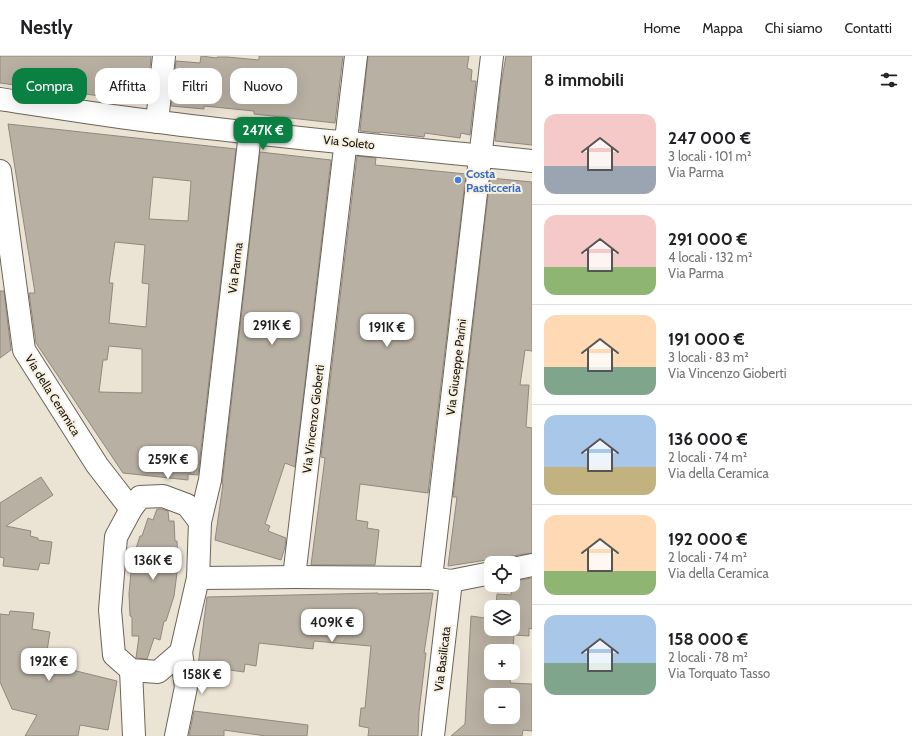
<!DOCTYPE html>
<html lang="it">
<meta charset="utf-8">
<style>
:root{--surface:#fff;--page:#f6f6f6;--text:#202124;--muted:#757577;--line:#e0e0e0;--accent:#0b8043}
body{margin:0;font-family:Cabin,sans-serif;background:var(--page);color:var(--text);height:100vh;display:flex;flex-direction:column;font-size:15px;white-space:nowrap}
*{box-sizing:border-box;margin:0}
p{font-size:13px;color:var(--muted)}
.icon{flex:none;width:22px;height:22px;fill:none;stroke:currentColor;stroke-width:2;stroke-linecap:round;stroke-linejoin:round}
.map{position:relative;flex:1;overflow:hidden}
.details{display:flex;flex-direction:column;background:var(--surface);width:380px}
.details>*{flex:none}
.guide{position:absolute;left:12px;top:12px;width:380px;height:36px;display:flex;gap:8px}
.controls{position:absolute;left:484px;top:500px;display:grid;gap:8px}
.controls a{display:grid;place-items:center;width:36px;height:36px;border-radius:8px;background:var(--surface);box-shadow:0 4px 16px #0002;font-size:20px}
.price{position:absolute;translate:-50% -34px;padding:0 9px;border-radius:8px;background:#fff;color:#222;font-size:13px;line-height:26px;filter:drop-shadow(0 1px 2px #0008)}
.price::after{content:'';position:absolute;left:50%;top:24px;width:12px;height:9px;margin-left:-6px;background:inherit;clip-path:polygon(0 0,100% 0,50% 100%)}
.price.selected{background:var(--accent);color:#fff}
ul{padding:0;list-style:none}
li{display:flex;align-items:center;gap:12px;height:100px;padding:0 12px}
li+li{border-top:1px solid var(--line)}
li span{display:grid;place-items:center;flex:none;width:112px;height:80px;border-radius:12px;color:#555}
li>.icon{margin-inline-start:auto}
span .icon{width:48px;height:48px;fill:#fffc;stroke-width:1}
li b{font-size:17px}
h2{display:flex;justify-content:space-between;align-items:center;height:48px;padding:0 12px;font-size:17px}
.tag{padding:0 14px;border-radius:12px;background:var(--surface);box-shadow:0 4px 16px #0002;font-size:14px;line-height:36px}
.tag.selected{background:var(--accent);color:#fff}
header{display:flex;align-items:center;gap:24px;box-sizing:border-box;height:56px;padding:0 20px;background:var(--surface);border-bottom:1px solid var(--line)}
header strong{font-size:19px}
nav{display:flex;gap:22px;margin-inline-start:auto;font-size:14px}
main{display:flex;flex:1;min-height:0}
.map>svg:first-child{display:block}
</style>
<header>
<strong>Nestly</strong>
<nav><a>Home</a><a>Mappa</a><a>Chi siamo</a><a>Contatti</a></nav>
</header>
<main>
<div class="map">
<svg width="532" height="680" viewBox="0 0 532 680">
<rect width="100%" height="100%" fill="#ebe3d4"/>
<!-- building -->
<g fill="#b8b0a2" stroke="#918a7c" fill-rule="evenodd">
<polygon points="0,0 151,0 147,46 0,27"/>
<polygon points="201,0 217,2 217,1 227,1 259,4 259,0 343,0 335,67 254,58 254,55 204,50 204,53 171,50 176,5 200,7"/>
<polygon points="368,0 469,0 467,12 472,14 471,25 476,25 470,79 461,77 460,82 425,77 424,81 380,76 380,77 360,75"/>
<polygon points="506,0 532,0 532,89 495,85 501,28"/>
<path d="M8,68L236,93L198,419L188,418V424L123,417L36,287L29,237H35ZM153,121L191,125L188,165L149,163ZM115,186L145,189L142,227L149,228L146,271L109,267L113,227H109ZM109,290L142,293V337L99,336L103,304H107Z"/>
<polygon points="260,96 331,104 295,411 285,407 265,468 270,470 268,475 286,482 285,491 281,504 215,484 223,428 222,428"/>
<polygon points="357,100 376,102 375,109 466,118 428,437 360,428 356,464 368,466 367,472 379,474 375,509 311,509 325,402 321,401"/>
<polygon points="490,122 532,126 532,295 525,294 520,329 529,329 526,371 532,372 532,497 448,510 457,441 453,441"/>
<polygon points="0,235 4,235 11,294 0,302"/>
<polygon points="41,421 53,439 6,470 31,475 30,480 38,482 38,484 52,486 49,508 40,507 38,514 3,510 4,502 0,501 0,447"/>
<polygon points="157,453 161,453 168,455 169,465 174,465 175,485 177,485 178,509 174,540 166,565 164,565 160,584 154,582 147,603 136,602 139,580 132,580 132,561 130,560 129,538 132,505 140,480 142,480 148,462 153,464"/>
<path d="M532,522V573L529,572V580L514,579L513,595H491V617H511L510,627L532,628V675L523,674L522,680H451L465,668L471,560L491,563V573H513V551H496L497,538L511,539L513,525ZM491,639H513V661H491Z"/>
<polygon points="378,537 378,538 433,537 424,597 426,597 419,656 418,680 368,680 369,672 359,670 361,652 365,652 371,590 314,585 313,593 259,587 256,610 245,608 244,616 216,612 215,620 197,618 207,541"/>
<polygon points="10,555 34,557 32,573 50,576 47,595 71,600 68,613 117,625 108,674 80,669 78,680 25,680 37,659 12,653 0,626 0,558 9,559"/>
<polygon points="194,655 308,669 307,680 266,680 224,674 224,680 189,680"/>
</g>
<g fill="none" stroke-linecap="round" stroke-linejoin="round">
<defs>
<g id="minor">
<path d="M0,43C53,51 106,60 159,66C283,82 408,92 532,105"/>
<polyline points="157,66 164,0"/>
<polyline points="0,115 24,294 97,409 131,453"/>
<polyline points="513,513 532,509"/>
<polyline points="294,521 356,0"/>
<polyline points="198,522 294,521 431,522 451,525 491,517"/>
<polyline points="431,522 492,0"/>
<polyline points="181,596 158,616 131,614 114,599 110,554 116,481 131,453 140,441 163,440 187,449 200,466"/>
<polyline points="131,614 134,680"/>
<polyline points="176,680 186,631 181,596 198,522 200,466 210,424 250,77"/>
<polyline points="433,680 451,525"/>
</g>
</defs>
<!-- minor casing -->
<use href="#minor" stroke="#6b6457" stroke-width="24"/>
<!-- minor -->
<use href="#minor" stroke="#fff" stroke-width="22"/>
</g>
<!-- markers -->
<circle fill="#3f7fe0" stroke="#f8f0e1" stroke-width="1.5" cx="458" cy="124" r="4"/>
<g text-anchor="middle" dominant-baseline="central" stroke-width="4" stroke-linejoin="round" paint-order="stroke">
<!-- street labels -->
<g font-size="12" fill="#15120d" stroke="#f8f0e1">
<text transform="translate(349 86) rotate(6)">Via Soleto</text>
<text transform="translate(235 212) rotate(-83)">Via Parma</text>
<text transform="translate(456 311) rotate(-83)">Via Giuseppe Parini</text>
<text transform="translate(53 339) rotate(58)">Via della Ceramica</text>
<text transform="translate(313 363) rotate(-83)">Via Vincenzo Gioberti</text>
<text transform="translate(442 603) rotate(-83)">Via Basilicata</text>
</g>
<!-- shop labels -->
<g font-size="12" font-weight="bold" fill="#366cbe" stroke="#f8f0e1" text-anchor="start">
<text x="466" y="117">Costa<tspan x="466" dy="14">Pasticceria</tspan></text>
</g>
</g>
</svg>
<div class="controls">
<a><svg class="icon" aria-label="locate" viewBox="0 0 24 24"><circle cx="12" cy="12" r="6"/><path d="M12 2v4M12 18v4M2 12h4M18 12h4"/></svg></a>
<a><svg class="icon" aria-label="layers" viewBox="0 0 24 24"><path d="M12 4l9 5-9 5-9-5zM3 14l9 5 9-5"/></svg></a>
<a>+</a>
<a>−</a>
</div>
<b class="price selected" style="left:263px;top:95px">247K €</b>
<b class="price" style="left:272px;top:290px">291K €</b>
<b class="price" style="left:387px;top:292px">191K €</b>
<b class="price" style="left:168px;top:424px">259K €</b>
<b class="price" style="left:153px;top:525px">136K €</b>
<b class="price" style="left:332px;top:587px">409K €</b>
<b class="price" style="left:49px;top:626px">192K €</b>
<b class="price" style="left:202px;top:639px">158K €</b>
<div class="guide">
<a class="tag selected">Compra</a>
<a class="tag">Affitta</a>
<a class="tag">Filtri</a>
<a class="tag">Nuovo</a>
</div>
</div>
<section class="details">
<h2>8 immobili<svg class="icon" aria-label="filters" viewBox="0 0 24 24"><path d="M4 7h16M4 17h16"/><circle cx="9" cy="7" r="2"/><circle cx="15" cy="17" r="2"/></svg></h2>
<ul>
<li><span style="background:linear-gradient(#f6c9c9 65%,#9aa5b1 0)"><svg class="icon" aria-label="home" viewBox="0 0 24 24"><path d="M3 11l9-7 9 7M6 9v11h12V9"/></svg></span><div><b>247 000 €</b><p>3 locali · 101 m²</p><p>Via Parma</p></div></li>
<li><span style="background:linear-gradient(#f6c9c9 65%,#8fb573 0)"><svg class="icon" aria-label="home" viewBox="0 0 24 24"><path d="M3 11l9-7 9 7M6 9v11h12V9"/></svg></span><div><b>291 000 €</b><p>4 locali · 132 m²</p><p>Via Parma</p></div></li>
<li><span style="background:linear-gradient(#ffd9b3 65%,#7fa58c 0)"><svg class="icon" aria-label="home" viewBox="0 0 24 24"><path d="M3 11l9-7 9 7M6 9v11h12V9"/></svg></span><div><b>191 000 €</b><p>3 locali · 83 m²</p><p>Via Vincenzo Gioberti</p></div></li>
<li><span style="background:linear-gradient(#a9c7e8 65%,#c2b280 0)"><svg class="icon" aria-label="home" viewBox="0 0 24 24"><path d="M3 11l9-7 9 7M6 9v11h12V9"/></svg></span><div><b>136 000 €</b><p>2 locali · 74 m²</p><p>Via della Ceramica</p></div></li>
<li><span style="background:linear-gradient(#ffd9b3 70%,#8fb573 0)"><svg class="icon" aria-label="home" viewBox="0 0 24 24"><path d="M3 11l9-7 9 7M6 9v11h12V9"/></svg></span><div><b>192 000 €</b><p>2 locali · 74 m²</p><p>Via della Ceramica</p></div></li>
<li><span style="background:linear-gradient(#a9c7e8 60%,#7fa58c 0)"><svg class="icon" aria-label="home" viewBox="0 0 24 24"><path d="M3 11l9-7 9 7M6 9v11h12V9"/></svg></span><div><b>158 000 €</b><p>2 locali · 78 m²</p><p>Via Torquato Tasso</p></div></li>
</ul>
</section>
</main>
